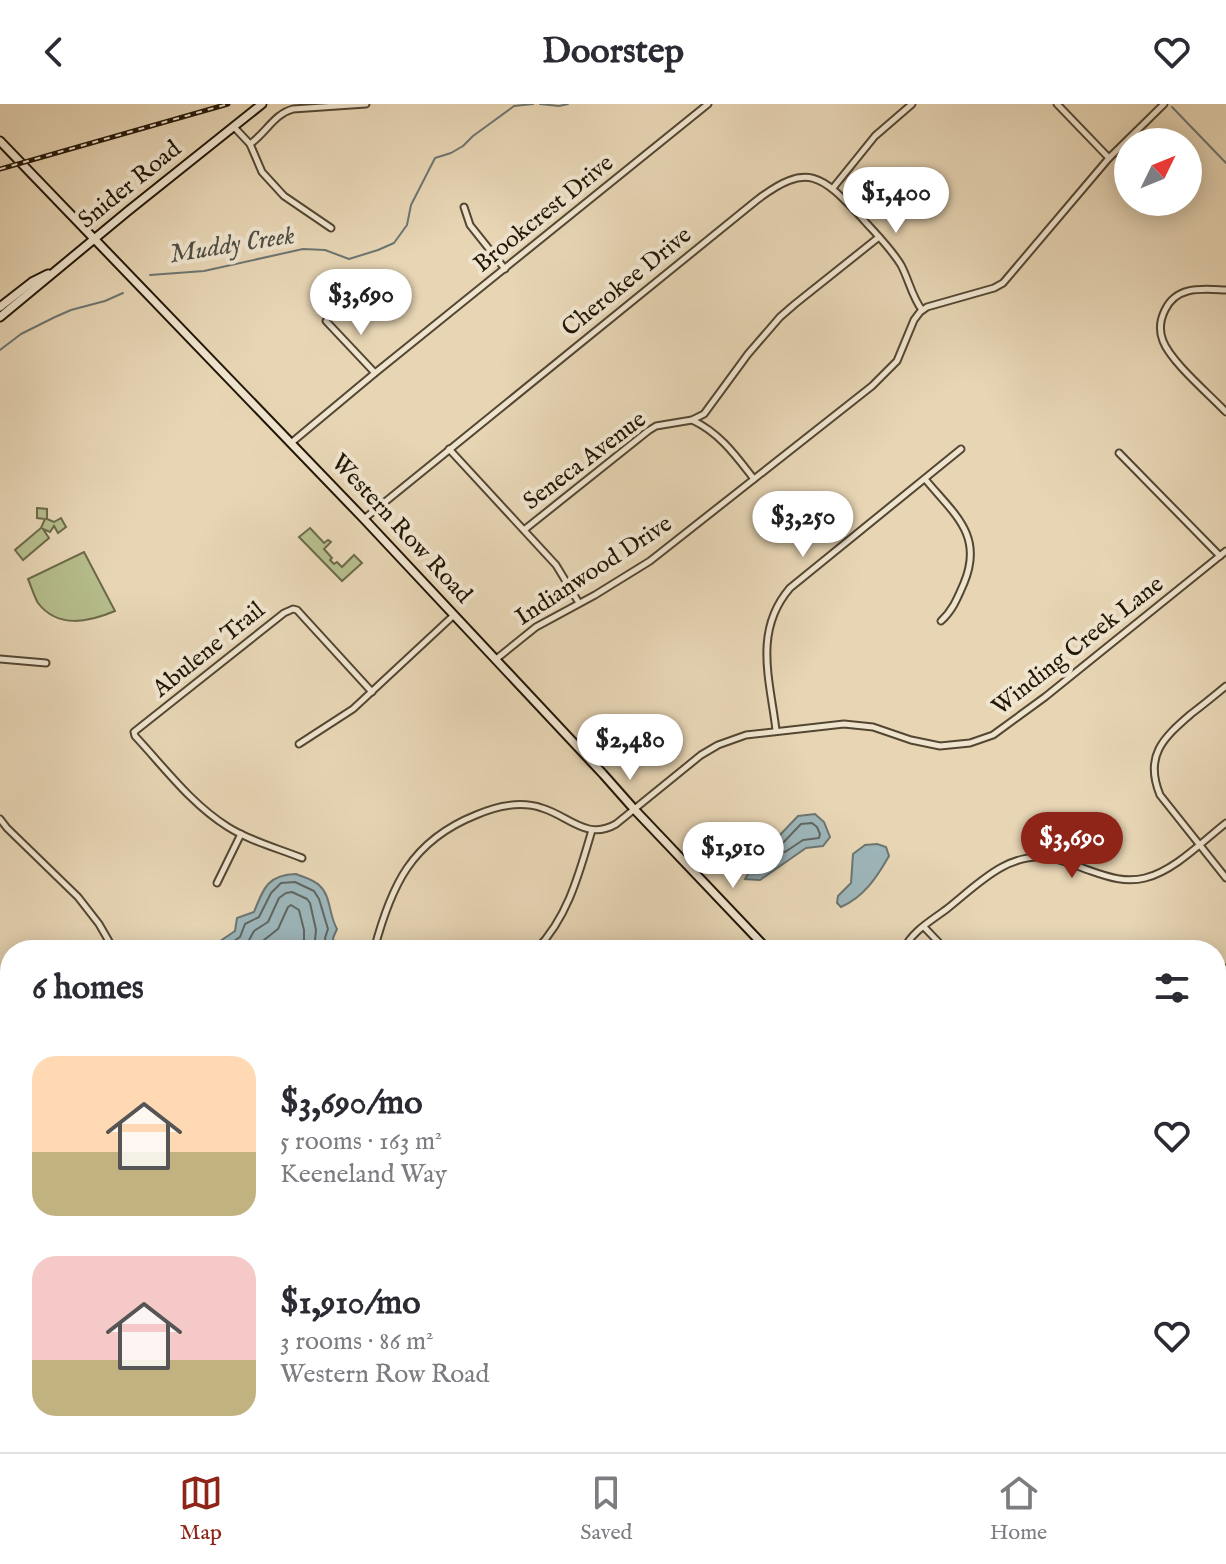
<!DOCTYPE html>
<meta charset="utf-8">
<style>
:root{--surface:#fff;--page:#f7f7f7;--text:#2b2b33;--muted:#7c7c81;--line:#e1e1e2;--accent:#8f2418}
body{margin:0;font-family:"IM FELL English",serif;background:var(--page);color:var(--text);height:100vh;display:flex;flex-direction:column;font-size:30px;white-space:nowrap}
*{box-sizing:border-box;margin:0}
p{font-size:26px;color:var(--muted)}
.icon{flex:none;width:44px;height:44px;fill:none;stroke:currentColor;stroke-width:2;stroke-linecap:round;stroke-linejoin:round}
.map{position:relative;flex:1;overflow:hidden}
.side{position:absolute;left:0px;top:836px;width:1226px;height:512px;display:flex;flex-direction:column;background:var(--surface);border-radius:32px 32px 0 0;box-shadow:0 4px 20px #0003}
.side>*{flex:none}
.needle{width:52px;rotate:47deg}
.fabs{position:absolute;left:1114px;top:24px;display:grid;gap:16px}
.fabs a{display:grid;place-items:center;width:88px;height:88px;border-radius:50%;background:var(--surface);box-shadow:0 4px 20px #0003;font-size:40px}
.price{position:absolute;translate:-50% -68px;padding:0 18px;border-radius:28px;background:#fff;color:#222;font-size:26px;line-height:52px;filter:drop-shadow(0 2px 4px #0008)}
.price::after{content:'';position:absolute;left:50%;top:48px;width:24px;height:18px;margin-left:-12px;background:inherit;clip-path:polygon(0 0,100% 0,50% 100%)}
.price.current{background:var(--accent);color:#fff}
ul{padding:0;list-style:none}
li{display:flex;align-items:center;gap:24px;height:200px;padding:0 32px}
li span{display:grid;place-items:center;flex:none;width:224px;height:160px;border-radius:24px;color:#555}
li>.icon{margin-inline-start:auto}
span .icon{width:96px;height:96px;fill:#fffc;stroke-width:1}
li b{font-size:34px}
h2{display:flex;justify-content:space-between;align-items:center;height:96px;padding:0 32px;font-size:34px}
header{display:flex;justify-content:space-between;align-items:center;height:104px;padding:0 32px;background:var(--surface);font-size:36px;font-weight:800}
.dock{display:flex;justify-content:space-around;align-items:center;height:112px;border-top:2px solid var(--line);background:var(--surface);font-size:22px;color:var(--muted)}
.dock a{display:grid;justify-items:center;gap:4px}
.dock .current{color:var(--accent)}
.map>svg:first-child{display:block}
</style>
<header><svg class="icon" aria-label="back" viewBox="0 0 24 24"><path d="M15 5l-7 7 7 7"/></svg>Doorstep<svg class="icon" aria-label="heart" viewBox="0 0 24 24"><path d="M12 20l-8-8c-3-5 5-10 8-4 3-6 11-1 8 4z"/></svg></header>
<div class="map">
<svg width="1226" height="1348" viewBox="0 0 1226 1348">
<rect width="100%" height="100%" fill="#e7d5b4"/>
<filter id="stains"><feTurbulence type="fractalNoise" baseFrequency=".0025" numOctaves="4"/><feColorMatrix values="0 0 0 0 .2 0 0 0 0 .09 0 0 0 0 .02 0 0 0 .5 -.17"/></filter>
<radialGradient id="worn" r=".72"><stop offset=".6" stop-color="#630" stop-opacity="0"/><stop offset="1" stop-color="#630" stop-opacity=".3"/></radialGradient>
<!-- green -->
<g fill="#b6bd8c" stroke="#6c6a49" stroke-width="2">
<polygon points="37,404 47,405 47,415 54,418 61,414 66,423 58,429 54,422 50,428 43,425 49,434 23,456 15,446 41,424 45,415 37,414"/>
<polygon points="310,424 324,439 328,436 331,438 324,445 332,454 330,456 334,460 337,458 342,463 354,451 362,459 342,477 299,433"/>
<path d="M84,448L115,507C89,518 58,525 38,499C34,492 31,482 28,475Z"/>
<polygon points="949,1338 1049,1338 1038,1348 937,1348"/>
</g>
<!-- water -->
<g fill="#9db5b9" stroke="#6c7571" stroke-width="2">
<polygon points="815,710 824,718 830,733 823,742 806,744 760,776 745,775 757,755 798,712"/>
<path d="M877,740L886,743L889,752C877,773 864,793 841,803L837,799L838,792L851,779L853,750L865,741Z"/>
<path d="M296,770C303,773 315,776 320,782C331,792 329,812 337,825L333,834L335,846H207L235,827L237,814L254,808C264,783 268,771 296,770Z"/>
<polygon points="2,922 10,922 10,997 0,986 0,924"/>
</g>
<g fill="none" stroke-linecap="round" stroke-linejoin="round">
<!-- shore -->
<g stroke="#606660" stroke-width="2">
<polygon points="812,719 817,723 820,730 819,734 803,736 785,748 781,747 780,742 801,720"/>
<polyline points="220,846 240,833 245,820 259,813 271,789 281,779 295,778 314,787 319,795 328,825 325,834 327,846"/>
<polyline points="238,846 248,838 254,827 268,818 279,794 286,789 292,788 307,795 310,799 316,826 315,836 317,846"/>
<polyline points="258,846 264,836 278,825 288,803 291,801 299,806 304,826 304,846"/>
</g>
<!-- stream -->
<g stroke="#6c7571" stroke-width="2">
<polyline points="540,0 559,2 568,0"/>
<polyline points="1172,3 1226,59"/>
<polyline points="150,171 204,167 303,145 325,146 349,155 378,146 394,139 407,121 411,101 435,54 451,49 463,42 473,32 514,2 533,0"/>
<polyline points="0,246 21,230 55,213 71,206 105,197 123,189"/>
<polyline points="1216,1246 1226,1238"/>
<polyline points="1090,1348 1102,1338"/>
</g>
<defs>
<g id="street">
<polyline points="1057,0 1109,54"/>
<polyline points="234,23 250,40 262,68 284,92 331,124"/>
<path d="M250,40C266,29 274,10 293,5L366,0"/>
<polyline points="833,84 875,32 912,0"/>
<polyline points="464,103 470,121 505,165"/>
<path d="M1226,186C1203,185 1177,181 1165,206C1160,216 1159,227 1163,237C1171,258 1209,290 1226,308"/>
<polyline points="326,217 375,269"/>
<path d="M692,316C720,329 736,352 754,375"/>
<polyline points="291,339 375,269 708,0"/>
<polyline points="449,345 556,461 579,499"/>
<polyline points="1119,349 1220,452"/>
<path d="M925,375C954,410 984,431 964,479C958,493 953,506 941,517"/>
<path d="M364,415L757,96C808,57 822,72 861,113C875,129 890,143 901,161C909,176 912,193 922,206"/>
<polyline points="524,426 648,327 656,322 692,316 704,310 748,250 780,213 795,200 879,133"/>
<polyline points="0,555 46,559"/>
<polyline points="495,556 536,523 595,491 650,457 872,282 897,257 914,216 920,208 927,203 994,184 1003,179 1109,54 1164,0"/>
<path d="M1226,582C1214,592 1203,601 1191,610C1163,634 1144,652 1160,691L1226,774"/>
<path d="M776,626C770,576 753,527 790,484L961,345"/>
<polyline points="299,640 353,605 454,511"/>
<polyline points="0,715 7,724 78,793 99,820 114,846"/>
<path d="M302,754C277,744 250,737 228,723C191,700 164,663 135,632L134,628L284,509L293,505L297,506L372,588"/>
<polyline points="217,779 241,730"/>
<polyline points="924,823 946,846"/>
<path d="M374,846C391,782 411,737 476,711C497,702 521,697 542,704C569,712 587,737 616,720L701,651L718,641L746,631L844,620L873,623L911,636L940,642L970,639L993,631L1045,593L1226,447"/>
<path d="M536,846C568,813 579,770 592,726"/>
<path d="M904,846C910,828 934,815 948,804C978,780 1008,747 1050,754C1064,756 1077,762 1091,767C1108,773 1126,779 1145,774C1174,767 1203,737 1226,719"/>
<polyline points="1216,870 1226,864"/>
<polyline points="1216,879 1226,873"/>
<polyline points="1216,1031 1226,1023"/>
<polyline points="0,1047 10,1056"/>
<polyline points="1216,1108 1226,1120"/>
<polyline points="0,1127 10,1129"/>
<polyline points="0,1251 10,1253"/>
<polyline points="0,1317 10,1327"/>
<polyline points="20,1338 22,1340 25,1338"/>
<polyline points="731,1338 739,1348"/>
<polyline points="610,1348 621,1338"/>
</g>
<g id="secondary">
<polyline points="0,37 364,415 603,670 634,705 768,846"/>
<polyline points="0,203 32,178 48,170"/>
<polyline points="0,213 128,107 262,0"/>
<polyline points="1216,1266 1226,1258"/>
<polyline points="1216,1280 1226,1272"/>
<polyline points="1216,1312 1226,1323"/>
<polyline points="1216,1327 1226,1338"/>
<polyline points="1114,1348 1127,1338"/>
<polyline points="1132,1348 1144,1338"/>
</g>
</defs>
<!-- street casing -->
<use href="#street" stroke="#534632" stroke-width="9"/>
<!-- secondary casing -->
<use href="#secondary" stroke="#221606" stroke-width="11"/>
<!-- street -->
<use href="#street" stroke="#efe4ce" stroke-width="5"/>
<!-- secondary -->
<use href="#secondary" stroke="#efe4ce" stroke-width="7"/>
<defs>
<polyline id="rail" points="0,65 228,0"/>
</defs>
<!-- rail casing -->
<use href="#rail" stroke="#221606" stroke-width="5"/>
<!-- rail -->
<use href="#rail" stroke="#efe4ce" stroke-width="2" stroke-dasharray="6" stroke-linecap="butt"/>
</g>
<g text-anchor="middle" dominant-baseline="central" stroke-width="8" stroke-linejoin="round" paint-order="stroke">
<!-- street labels -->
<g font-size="24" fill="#221606" stroke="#efe4ce">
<text transform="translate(130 81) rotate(-39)">Snider Road</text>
<text transform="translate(544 110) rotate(-39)">Brookcrest Drive</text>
<text transform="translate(627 178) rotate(-39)">Cherokee Drive</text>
<text transform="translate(585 357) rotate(-37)">Seneca Avenue</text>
<text transform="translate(401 425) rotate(47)">Western Row Road</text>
<text transform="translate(594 467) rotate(-33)">Indianwood Drive</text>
<text transform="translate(1078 542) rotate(-38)">Winding Creek Lane</text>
<text transform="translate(209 546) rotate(-39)">Abulene Trail</text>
</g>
<!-- water labels -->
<g font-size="26" font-style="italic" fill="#4d4e45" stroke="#efe4ce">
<text transform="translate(232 141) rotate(-9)">Muddy Creek</text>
</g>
</g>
<rect width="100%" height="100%" filter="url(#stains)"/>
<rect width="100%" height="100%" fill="url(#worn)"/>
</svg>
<div class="fabs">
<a><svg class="needle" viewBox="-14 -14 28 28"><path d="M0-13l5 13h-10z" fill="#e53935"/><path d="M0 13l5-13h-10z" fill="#7c7c81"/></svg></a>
</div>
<b class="price" style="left:896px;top:131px">$1,400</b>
<b class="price" style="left:361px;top:233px">$3,690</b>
<b class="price" style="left:803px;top:455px">$3,250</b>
<b class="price" style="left:630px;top:678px">$2,480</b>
<b class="price current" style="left:1072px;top:776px">$3,690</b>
<b class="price" style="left:733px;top:786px">$1,910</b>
<section class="side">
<h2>6 homes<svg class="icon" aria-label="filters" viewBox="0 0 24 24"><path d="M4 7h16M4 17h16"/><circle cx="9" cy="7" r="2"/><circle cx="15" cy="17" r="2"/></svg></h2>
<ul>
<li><span style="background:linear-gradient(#ffd9b3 60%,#c2b280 0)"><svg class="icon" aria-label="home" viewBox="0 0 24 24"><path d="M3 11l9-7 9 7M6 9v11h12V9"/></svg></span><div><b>$3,690/mo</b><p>5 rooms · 163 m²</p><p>Keeneland Way</p></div><svg class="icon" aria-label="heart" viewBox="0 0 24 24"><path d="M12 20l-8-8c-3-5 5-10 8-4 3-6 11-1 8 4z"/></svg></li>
<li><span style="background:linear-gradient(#f6c9c9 65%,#c2b280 0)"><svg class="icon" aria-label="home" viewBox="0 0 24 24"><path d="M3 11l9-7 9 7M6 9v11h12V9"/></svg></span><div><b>$1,910/mo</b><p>3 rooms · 86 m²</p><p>Western Row Road</p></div><svg class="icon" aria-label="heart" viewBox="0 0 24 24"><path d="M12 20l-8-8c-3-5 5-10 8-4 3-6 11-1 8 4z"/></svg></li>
</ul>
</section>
</div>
<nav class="dock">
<a class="current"><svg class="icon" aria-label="map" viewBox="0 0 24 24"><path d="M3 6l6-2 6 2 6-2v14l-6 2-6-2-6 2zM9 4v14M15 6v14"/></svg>Map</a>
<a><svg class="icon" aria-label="saved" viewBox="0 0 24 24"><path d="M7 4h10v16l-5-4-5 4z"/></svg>Saved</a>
<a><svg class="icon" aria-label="home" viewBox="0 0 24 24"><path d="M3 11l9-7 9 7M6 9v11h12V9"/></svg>Home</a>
</nav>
